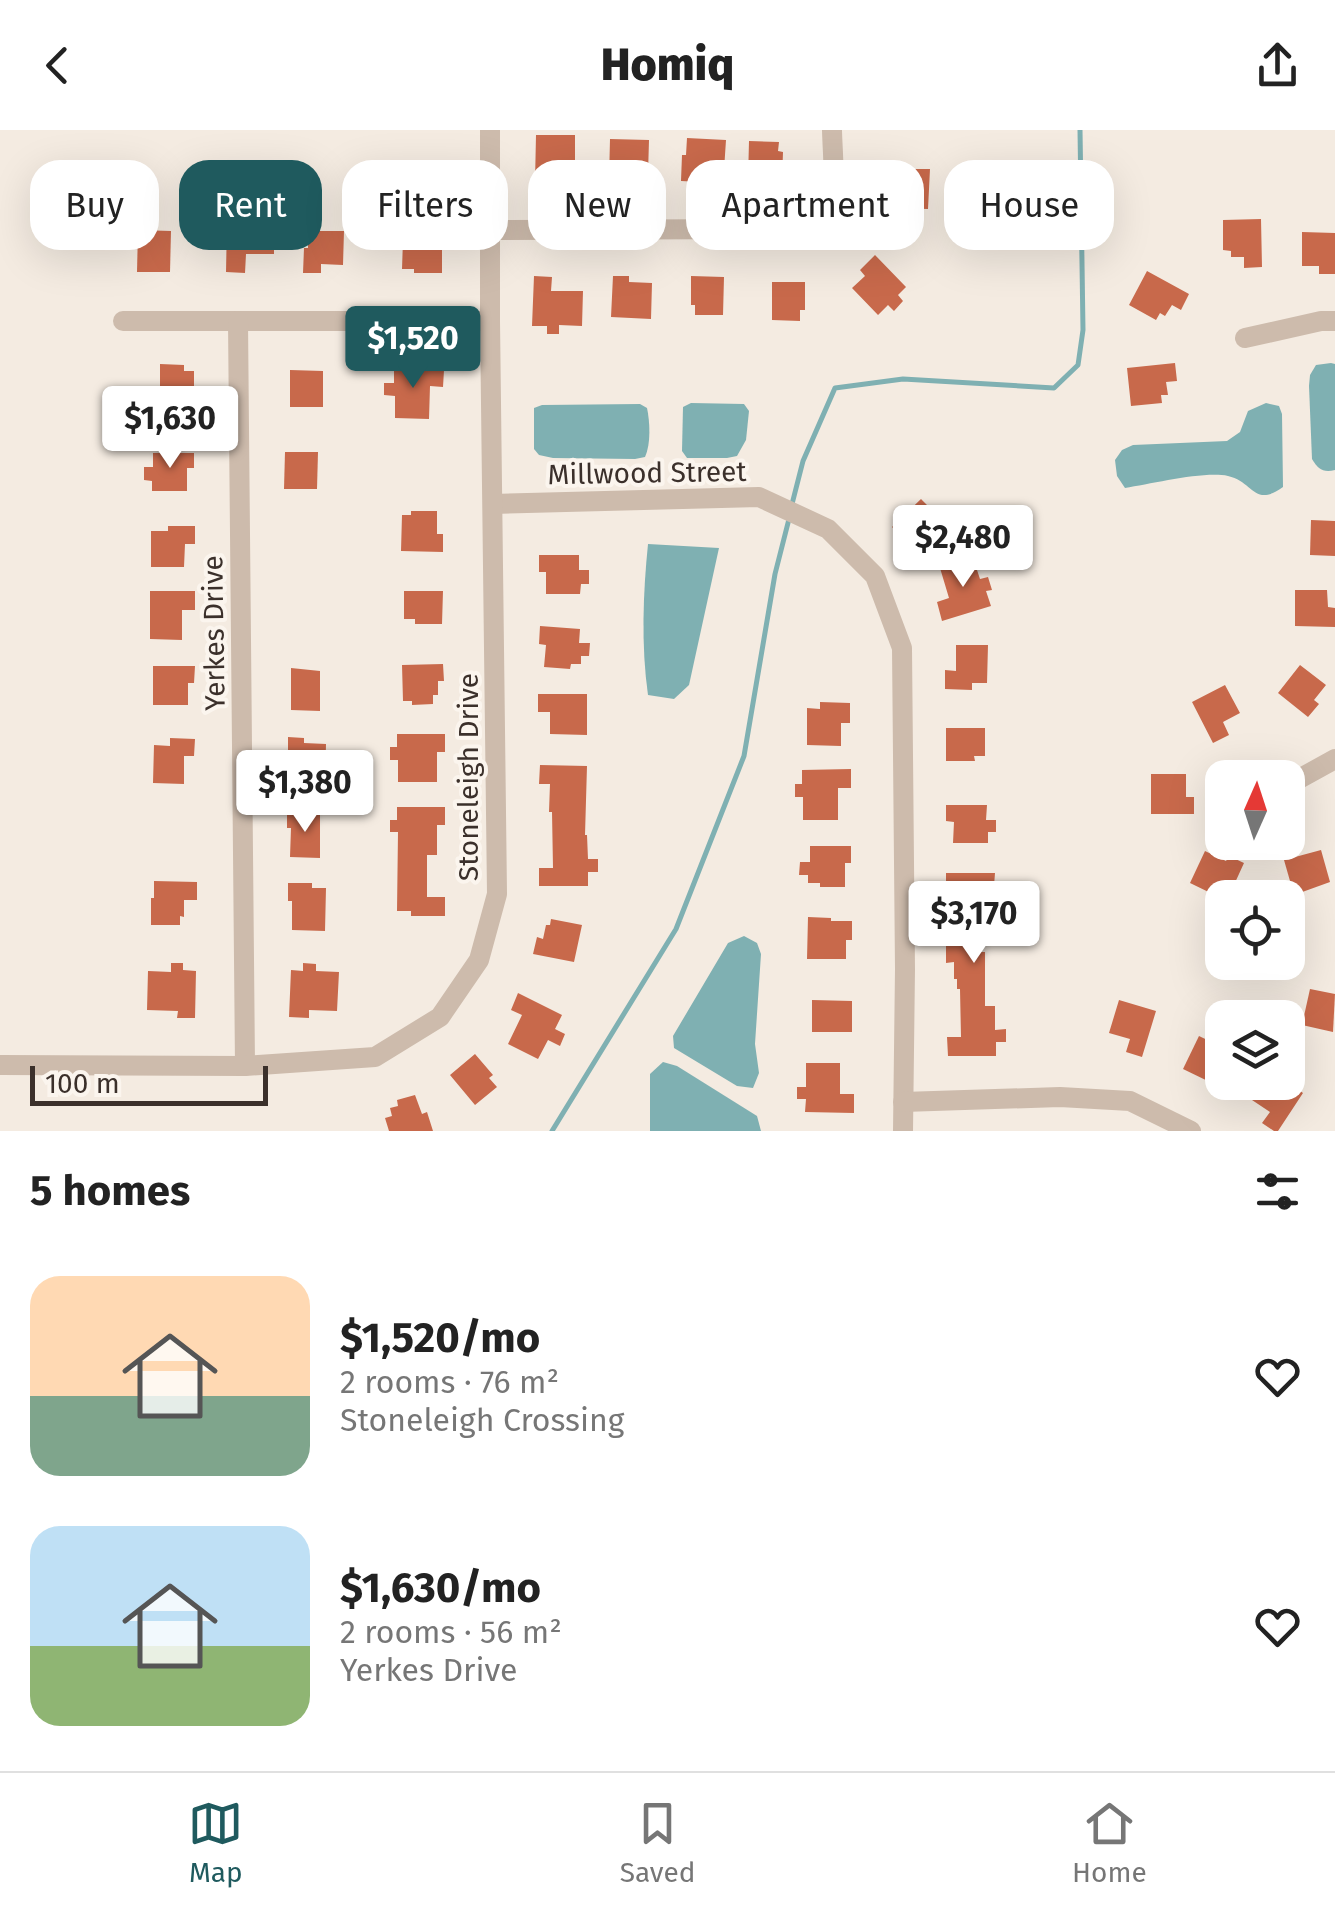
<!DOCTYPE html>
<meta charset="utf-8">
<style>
:root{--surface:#fff;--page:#f2f2f2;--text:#222;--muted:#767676;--line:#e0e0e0;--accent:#1f5a5e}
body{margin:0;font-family:"Fira Sans",sans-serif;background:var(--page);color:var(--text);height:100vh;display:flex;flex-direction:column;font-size:38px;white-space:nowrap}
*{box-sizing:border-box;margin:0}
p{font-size:32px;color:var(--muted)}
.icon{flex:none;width:55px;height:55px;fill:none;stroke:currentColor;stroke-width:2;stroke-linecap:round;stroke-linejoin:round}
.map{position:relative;height:1001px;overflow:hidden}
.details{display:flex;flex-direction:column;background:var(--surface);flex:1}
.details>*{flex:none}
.top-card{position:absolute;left:30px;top:30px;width:1275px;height:90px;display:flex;gap:20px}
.needle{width:65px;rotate:3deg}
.controls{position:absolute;left:1205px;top:630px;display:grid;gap:20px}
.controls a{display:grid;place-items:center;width:100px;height:100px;border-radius:20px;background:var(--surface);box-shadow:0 10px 40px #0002;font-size:50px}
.scale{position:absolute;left:30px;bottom:25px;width:238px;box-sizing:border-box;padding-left:10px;border:5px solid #3b302b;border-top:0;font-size:28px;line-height:35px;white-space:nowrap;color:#3b302b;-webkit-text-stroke:8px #fbf5ee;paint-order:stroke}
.price{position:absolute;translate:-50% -85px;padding:0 22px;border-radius:10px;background:#fff;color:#222;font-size:32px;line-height:65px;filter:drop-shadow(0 2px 5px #0008)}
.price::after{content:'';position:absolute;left:50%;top:60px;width:30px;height:22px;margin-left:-15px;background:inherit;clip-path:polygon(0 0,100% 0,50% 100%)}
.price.active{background:var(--accent);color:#fff}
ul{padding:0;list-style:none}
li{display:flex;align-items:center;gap:30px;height:250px;padding:0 30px}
li span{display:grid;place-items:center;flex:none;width:280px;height:200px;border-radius:30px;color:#555}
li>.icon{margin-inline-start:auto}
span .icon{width:120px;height:120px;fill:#fffc;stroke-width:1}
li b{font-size:42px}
h2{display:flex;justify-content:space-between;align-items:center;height:120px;padding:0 30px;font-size:42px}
.tag{padding:0 35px;border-radius:30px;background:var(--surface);box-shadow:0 10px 40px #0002;font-size:35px;line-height:90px}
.tag.active{background:var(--accent);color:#fff}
header{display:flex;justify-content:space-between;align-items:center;height:130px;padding:0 30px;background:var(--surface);font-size:45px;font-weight:800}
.menu{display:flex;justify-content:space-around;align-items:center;height:140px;border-top:2px solid var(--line);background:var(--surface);font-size:28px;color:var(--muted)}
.menu a{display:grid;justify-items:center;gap:5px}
.menu .active{color:var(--accent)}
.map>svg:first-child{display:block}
</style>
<header><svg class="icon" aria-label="back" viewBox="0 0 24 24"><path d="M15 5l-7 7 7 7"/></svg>Homiq<svg class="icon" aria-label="share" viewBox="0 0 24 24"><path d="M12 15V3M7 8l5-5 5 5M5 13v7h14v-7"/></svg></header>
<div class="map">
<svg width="1335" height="1001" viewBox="0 0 1335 1001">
<rect width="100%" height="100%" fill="#f4ebe1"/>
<!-- water -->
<g fill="#7fb0b2">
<path d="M1331,233L1335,234V340C1323,343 1318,339 1312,329L1309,256L1310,245L1316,235Z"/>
<polygon points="691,273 744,274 749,281 746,310 737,326 727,328 687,328 682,321 683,277"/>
<path d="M1266,273L1279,276L1282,284L1283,357C1254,378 1254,352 1228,346C1203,341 1152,354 1125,358L1117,346L1115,330L1122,320L1133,315L1227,311L1240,302L1248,281Z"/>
<path d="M640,274L647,278C650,292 651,314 645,327L635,329L553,328L539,325L534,319V278L542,275Z"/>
<path d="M648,414L719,418L689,555L674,569L648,565C641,516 643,463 648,414Z"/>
<polygon points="744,806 757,813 761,824 755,914 759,943 753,958 737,956 674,918 673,906 728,813"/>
<polygon points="663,932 677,936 757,986 761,1001 650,1001 650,944"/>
</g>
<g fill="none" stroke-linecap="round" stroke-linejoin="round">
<!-- stream -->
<g stroke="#7fb0b2" stroke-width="5">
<polyline points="791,378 803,331 835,258 903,249 1054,258 1078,235 1083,200 1080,0"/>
<polyline points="552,1001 676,799 744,626 775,444 789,389"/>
</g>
</g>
<!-- building -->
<g fill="#c8694b">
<polygon points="536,5 575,5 575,36 554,35 553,52 535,52"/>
<polygon points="687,8 726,10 724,40 700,39 700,52 681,51 682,25 686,25"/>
<polygon points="610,9 649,10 648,44 626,43 626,51 609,50"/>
<polygon points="749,11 779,12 778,21 783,22 782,51 748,50"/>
<polygon points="401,36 441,36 440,69 412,69 412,65 401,65"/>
<polygon points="895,39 930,39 928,79 887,78 888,61 894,61"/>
<polygon points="1261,89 1262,137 1244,138 1244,127 1231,127 1231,121 1223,120 1223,90"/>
<polygon points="227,92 274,92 274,124 246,124 245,143 226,142"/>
<polygon points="138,100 171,101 170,142 137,142"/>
<polygon points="308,101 344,101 343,135 321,134 321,143 303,143 304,118 308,118"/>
<polygon points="1302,102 1335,103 1335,144 1319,144 1319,136 1302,136"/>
<polygon points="403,110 442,110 442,143 414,143 414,139 402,139"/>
<polygon points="875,125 906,157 898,165 903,171 894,181 888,175 878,185 852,158 865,146 860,140"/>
<polygon points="1147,141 1189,164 1181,180 1172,175 1165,186 1160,183 1156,190 1129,175"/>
<polygon points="534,146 552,147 551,161 583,161 582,196 559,195 559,204 547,204 547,196 532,196"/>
<polygon points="613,146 629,146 629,152 652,153 651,189 611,187"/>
<polygon points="691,146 724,147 723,185 695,185 695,175 691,175"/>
<polygon points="772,152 805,152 805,180 800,180 800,191 772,190"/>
<polygon points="1175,233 1177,251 1166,252 1168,265 1161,265 1162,273 1131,276 1127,238"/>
<polygon points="160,234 184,235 184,241 194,241 194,278 160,277"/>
<polygon points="394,238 444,240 443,257 430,256 429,289 395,288 395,266 384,265 384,253 394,253"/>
<polygon points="290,240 323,241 323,277 290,277"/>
<polygon points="285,322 318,322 317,359 284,359"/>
<polygon points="153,323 194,323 194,338 187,338 187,361 152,361 152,351 144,350 144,337 153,337"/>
<polygon points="921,369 948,396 924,420 908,405 904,410 892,397"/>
<polygon points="411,381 437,381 437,404 443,404 443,422 401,421 402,385 411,385"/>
<polygon points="1311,390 1335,391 1335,426 1310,425"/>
<polygon points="168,396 195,396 195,414 185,414 184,437 151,437 151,401 168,401"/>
<polygon points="539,425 579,425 579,440 589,440 589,454 581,454 580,464 546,464 546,442 539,442"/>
<polygon points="973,428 980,449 988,447 992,460 986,461 991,476 942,491 937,472 949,468 940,438"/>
<polygon points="1295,460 1327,460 1328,477 1335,478 1335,497 1295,496"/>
<polygon points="150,461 195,461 195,480 182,480 182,510 150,509"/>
<polygon points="404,461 443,461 442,494 415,494 415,489 404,489"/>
<polygon points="540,496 580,499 579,513 590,513 589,526 581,526 581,534 571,534 570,539 544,537 546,515 539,514"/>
<polygon points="956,515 988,515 987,553 972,553 972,560 945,559 945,540 956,541"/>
<polygon points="443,534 444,551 438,551 438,565 433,565 433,574 412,575 412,571 403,571 402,535"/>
<polygon points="1300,535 1326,555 1314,570 1319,574 1308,587 1278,563"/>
<polygon points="153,536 195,536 194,553 188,553 188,575 153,575"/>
<polygon points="291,538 320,541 320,581 291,580"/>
<polygon points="1225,555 1240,583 1223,592 1229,605 1213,613 1192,572"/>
<polygon points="538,564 587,564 587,605 550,604 550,582 538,582"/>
<polygon points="820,572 850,573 850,593 841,593 841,616 807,615 807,578 820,579"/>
<polygon points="946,598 985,598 985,626 974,626 975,631 946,631"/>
<polygon points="397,604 445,604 445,622 437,622 437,652 398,652 398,630 390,630 390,617 397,617"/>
<polygon points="288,607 304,608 304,613 326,614 325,656 292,655 293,625 288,625"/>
<polygon points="170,608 195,609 194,626 184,626 184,654 153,653 154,615 170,616"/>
<polygon points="540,635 587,636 585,705 587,705 588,729 598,729 598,742 588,742 588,756 539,756 539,738 553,738 552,682 549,682 550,654 539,654"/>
<polygon points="851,639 851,658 838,658 838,690 803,690 803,667 795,667 795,654 802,654 802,640"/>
<polygon points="1151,644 1186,644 1186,667 1194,667 1194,684 1151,684"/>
<polygon points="946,675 987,675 986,690 996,690 996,702 988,702 988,713 953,713 954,692 946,691"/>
<polygon points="397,677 445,677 445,695 437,695 437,725 427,725 427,767 445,767 445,786 411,786 411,781 397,781 398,702 390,702 390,690 397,690"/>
<polygon points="287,683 320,683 320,728 290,727 291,698 287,698"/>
<polygon points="810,716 851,716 851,733 845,733 845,757 820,757 820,753 808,753 808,745 799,745 800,732 810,732"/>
<polygon points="1321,720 1330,752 1294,765 1284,730"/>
<polygon points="1205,721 1226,731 1229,726 1244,733 1228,768 1221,768 1190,753"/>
<polygon points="946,743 995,743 994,756 1005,756 1005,769 994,769 994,792 972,793 971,822 985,822 985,876 995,876 995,900 1006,899 1006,912 996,912 996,926 948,926 947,907 961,907 960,859 957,859 957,849 954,849 954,832 946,833 946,815 960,815 960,761 946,761"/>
<polygon points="154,751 197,752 197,770 184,770 184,787 180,786 180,795 151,795 151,768 154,768"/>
<polygon points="288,753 312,753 312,758 326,758 325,801 292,800 292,771 288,771"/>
<polygon points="808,787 831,788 831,791 852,791 852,810 846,810 846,829 807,829"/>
<polygon points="551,789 582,795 574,832 533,824 537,807 543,809 546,795 550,795"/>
<polygon points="171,833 183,833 183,840 196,841 195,888 177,888 178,881 147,880 148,841 171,842"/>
<polygon points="303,833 316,834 316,841 339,842 337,881 309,880 309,888 289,887 291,840 303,841"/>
<polygon points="1310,859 1335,864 1333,902 1302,895"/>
<polygon points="518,863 562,885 555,899 565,904 560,916 548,910 538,929 508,914 522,885 511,880"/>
<polygon points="812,870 852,871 852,902 812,902"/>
<polygon points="1119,870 1156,881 1142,927 1126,922 1130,909 1109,903"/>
<polygon points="1199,906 1222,917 1222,942 1216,955 1183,939"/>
<polygon points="475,924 493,945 489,948 497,957 475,975 450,945"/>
<polygon points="806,933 840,933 840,964 854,964 854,983 805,982 806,969 797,969 797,957 806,957"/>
<polygon points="1264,952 1288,952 1303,963 1278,1001 1274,1001 1262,993 1270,982 1252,970"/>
<polygon points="415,965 422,984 427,982 433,1001 389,1001 385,988 392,986 390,978 398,976 397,970"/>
</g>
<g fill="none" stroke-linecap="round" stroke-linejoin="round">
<!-- minor -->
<g stroke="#cdbbac" stroke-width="20">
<path d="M490,100L786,99C844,93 833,45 832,0"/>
<polyline points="123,191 490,191"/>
<polyline points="238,191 245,936"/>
<polyline points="1245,208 1321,191 1335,191"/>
<polyline points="493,374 759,367 828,399 875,446 902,518 905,839 903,1001"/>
<polyline points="1288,655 1335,629"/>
<polyline points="0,935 245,936 375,927 440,887 479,830 497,764 490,191 490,0"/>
<polyline points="903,972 1060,967 1130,971 1191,1001"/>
</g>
</g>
<g text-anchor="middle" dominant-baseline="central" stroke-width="8" stroke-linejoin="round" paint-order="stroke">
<!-- street labels -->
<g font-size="28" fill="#3b302b" stroke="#fbf5ee">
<text transform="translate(647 343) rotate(-1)">Millwood Street</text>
<text transform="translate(214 503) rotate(-91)">Yerkes Drive</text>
<text transform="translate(468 647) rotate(-90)">Stoneleigh Drive</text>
</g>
</g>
</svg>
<div class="controls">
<a><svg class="needle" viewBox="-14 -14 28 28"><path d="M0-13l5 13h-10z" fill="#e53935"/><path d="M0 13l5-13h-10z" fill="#767676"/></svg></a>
<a><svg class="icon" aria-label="locate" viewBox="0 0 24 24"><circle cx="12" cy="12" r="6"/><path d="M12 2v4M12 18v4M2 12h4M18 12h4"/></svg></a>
<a><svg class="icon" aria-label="layers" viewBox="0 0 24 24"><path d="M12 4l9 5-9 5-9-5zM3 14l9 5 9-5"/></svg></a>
</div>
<div class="scale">100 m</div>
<b class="price active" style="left:413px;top:261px">$1,520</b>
<b class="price" style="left:170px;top:341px">$1,630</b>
<b class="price" style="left:963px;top:460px">$2,480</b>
<b class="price" style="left:305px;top:705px">$1,380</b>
<b class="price" style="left:974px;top:836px">$3,170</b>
<div class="top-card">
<a class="tag">Buy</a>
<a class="tag active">Rent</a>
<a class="tag">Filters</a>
<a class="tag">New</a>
<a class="tag">Apartment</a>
<a class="tag">House</a>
</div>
</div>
<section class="details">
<h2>5 homes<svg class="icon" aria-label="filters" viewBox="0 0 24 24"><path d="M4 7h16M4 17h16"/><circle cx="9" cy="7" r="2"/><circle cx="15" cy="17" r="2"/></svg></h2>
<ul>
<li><span style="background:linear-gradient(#ffd9b3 60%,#7fa58c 0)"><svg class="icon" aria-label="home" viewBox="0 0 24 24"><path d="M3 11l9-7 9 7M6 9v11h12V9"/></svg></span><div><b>$1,520/mo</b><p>2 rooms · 76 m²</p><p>Stoneleigh Crossing</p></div><svg class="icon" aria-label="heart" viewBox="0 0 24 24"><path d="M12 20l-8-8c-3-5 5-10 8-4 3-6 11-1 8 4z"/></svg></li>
<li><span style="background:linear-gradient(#bfe0f5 60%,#8fb573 0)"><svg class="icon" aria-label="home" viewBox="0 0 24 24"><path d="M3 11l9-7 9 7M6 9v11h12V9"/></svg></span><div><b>$1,630/mo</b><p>2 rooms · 56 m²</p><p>Yerkes Drive</p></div><svg class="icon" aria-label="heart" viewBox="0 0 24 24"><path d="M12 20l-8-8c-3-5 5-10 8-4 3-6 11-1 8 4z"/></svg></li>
</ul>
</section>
<nav class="menu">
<a class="active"><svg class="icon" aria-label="map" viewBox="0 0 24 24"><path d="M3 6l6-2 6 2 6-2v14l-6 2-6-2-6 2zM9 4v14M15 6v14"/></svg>Map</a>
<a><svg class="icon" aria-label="saved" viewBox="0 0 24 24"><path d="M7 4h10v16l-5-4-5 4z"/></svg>Saved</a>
<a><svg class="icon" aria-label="home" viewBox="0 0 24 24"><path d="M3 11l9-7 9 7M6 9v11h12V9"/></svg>Home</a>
</nav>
